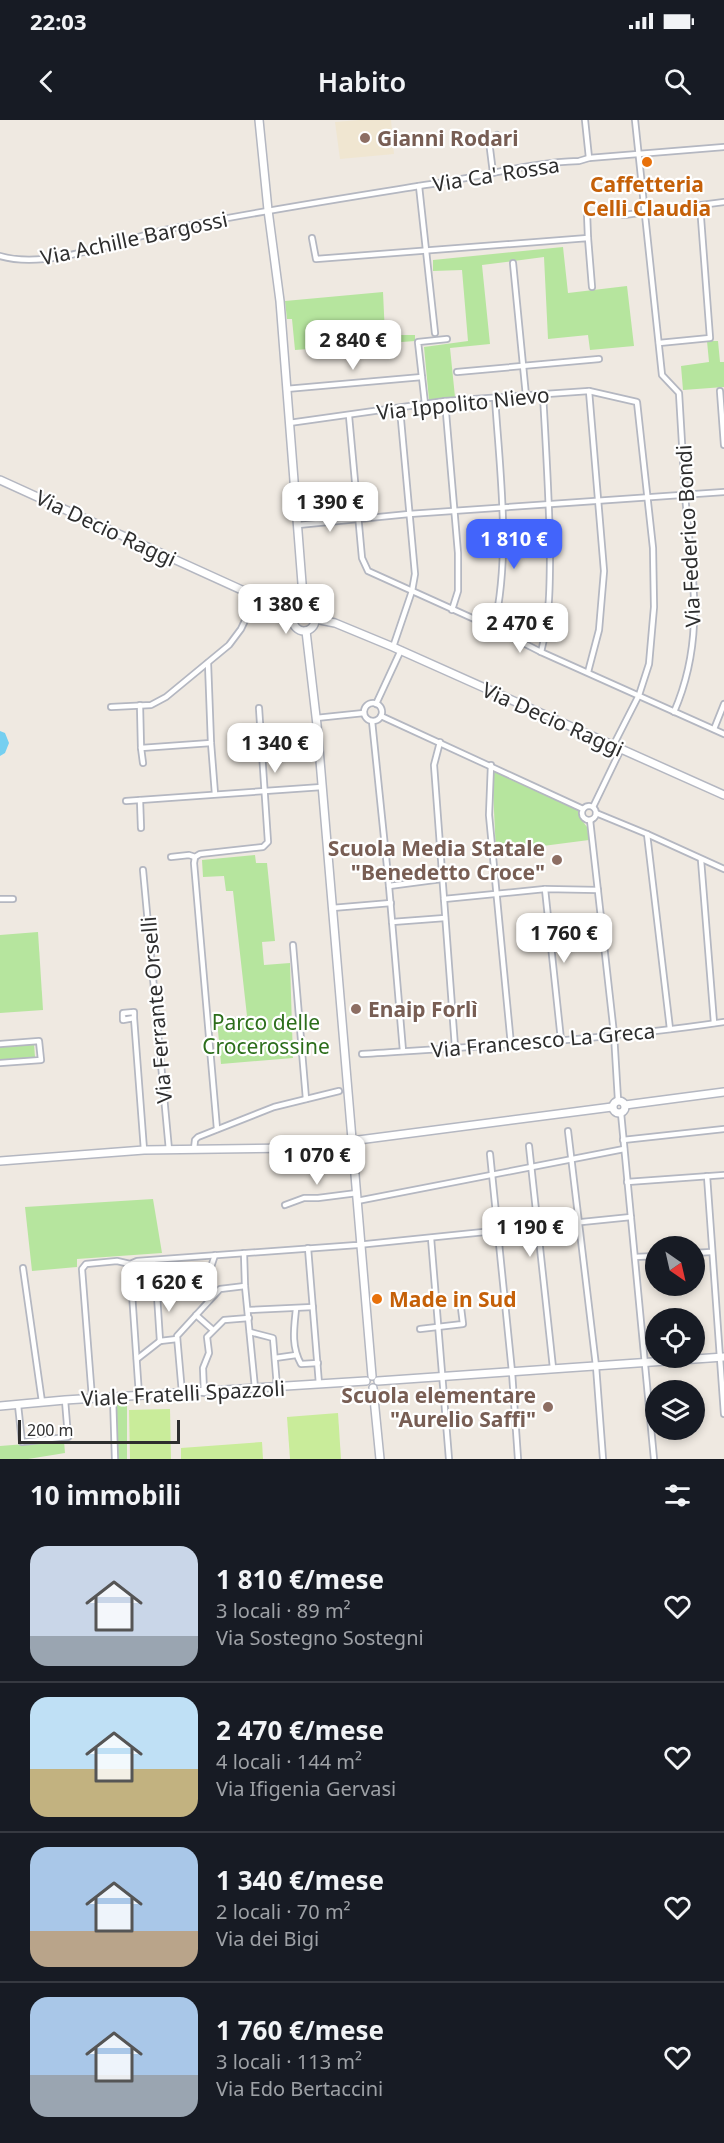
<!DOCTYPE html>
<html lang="it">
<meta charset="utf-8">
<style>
:root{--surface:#171b24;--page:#242831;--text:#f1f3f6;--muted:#9ea1a6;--line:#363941;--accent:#4264fb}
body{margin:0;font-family:"Noto Sans",sans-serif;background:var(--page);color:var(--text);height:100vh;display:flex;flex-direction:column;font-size:22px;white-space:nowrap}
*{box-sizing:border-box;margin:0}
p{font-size:20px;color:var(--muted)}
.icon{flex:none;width:33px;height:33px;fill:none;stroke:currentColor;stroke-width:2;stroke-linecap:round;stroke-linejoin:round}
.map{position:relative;height:1339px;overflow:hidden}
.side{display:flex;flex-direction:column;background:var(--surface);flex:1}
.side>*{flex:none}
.needle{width:39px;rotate:146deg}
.controls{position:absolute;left:645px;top:1116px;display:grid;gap:12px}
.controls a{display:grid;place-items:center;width:60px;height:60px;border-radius:50%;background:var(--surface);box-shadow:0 3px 9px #0003;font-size:30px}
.scale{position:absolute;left:18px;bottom:15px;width:162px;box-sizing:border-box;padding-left:6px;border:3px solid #2e2e2e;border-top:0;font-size:16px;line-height:21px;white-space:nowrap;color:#2e2e2e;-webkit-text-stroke:4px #fff;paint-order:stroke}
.price{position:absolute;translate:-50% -51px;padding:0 14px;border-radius:12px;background:#fff;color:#222;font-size:20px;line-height:39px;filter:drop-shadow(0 2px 3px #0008)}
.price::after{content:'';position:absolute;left:50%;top:36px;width:18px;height:14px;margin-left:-9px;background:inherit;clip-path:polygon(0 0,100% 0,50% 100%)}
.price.selected{background:var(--accent);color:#fff}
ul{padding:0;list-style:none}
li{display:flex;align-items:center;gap:18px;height:150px;padding:0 30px}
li+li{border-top:2px solid var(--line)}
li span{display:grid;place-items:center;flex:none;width:168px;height:120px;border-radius:18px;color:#555}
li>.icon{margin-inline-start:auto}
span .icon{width:72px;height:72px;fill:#fffc;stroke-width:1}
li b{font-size:26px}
h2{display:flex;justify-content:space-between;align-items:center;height:72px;padding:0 30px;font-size:26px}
.status{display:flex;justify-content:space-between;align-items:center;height:42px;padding:0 30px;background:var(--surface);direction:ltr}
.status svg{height:16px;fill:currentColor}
header{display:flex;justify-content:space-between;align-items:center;height:78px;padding:0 30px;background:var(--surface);font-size:27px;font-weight:600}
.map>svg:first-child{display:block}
</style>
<div class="status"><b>22:03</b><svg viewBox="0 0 49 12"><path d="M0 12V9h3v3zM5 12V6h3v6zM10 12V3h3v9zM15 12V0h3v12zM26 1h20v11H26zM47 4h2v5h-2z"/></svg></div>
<header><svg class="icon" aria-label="back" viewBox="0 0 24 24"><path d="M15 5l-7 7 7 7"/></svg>Habito<svg class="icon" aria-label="search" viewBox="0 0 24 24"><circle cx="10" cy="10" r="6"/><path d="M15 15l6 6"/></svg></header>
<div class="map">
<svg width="724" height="1339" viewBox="0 0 724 1339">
<rect width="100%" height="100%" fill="#efe9e1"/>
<!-- education -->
<polygon fill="#f0e6d1" points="359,0 391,0 394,34 340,39 335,2"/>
<!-- green -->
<g fill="#b6e59e">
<polygon points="563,127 568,173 627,166 634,226 590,230 588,215 548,219 544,137 482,145 490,224 450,228 455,277 429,280 424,227 468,221 462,150 433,151 433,140"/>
<polygon points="383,172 385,215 415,215 415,221 295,230 292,199 287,199 285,181"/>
<polygon points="707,221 718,221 720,242 724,242 724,267 683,270 681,246 709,242"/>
<polygon points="492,649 578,690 581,699 587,707 589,720 496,732"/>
<polygon points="255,735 256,743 267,743 275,821 262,822 264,845 290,843 293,938 221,944 217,900 247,896 233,771 226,771 224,756 203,757 202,740"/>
<polygon points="38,812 43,890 0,893 0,815"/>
<polygon points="34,924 35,937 0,940 0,926"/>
<polygon points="153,1079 162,1133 77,1139 77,1147 32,1151 25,1087"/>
<polygon points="127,1283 127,1339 118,1339 115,1285"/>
<polygon points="64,1321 65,1333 28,1339 0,1339 0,1326"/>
</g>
<!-- pitch -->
<g fill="#c9ec9a">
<polygon points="170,1289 171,1339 130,1339 129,1290"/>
<polygon points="338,1293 341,1339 290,1339 287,1297"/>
<polygon points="262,1322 263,1339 181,1339 181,1328"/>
</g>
<!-- water -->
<polygon fill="#75cff0" points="0,611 5,613 9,623 5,633 0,636"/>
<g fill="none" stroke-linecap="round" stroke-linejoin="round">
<defs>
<g id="street">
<polyline points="585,0 589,38"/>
<path d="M635,0L662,255L679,273C681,307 683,340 685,374C691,452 707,516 674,592"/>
<polyline points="493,53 489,21 497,15"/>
<polyline points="419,66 435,213"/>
<polyline points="587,93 588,118"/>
<polyline points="624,95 724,82"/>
<polyline points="312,118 316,139 588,118 592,167"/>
<path d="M0,136C48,150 117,121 165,110C258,91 351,77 444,62C489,55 534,42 579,41L589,38L724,27"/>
<polyline points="513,143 526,276"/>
<polyline points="659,223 710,218 700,85"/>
<polyline points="457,252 599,239"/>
<polyline points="286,269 422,257"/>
<polyline points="720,271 724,325"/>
<polyline points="445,281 458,433 458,471 452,490"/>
<polyline points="425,284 418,222 447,219"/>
<polyline points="349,296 362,438 368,451 492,507 541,532 724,614"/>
<polyline points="289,303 445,281 589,271 637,282 653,428 654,487 649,544 639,575 613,626"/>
<polyline points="298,405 409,394 724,372"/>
<path d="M494,508C511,433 500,354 495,278"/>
<polyline points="393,527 412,471 415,454 400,289"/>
<path d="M541,532C550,498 550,463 550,427C549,376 546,326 543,275"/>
<polyline points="208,543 211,623 215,674"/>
<polyline points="588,552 599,510 604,451 589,271"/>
<circle cx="373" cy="592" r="9"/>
<polyline points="376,584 401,530"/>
<polyline points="140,585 141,628 211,623"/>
<polyline points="111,587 151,585 166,577 229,525 241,509 249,492 260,478"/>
<polyline points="381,596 583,689"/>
<polyline points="316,598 364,593"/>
<polyline points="372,601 389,766 403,931"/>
<polyline points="714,609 724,584"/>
<polyline points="440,622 434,645 455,927"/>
<polyline points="141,628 143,643"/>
<polyline points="491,645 489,695 511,925"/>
<polyline points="140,680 141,708"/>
<polyline points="126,681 322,667"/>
<circle cx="589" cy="693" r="7"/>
<polyline points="593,687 621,629"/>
<polyline points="596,693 647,714 724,749"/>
<polyline points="590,700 614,914 618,980"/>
<polyline points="647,714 670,909"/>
<polyline points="171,737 189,735 195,737 200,734 263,727 268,722 259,588"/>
<polyline points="195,737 194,743 217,1009"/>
<polyline points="701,740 714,903"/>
<polyline points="143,750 169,1030"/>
<polyline points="389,766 442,759"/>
<polyline points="545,769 561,920"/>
<polyline points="0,779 13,779"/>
<polyline points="444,779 545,769 598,770"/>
<polyline points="332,788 391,783"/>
<polyline points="392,802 445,798"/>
<polyline points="293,825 306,979"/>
<polyline points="134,898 134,892 123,893 123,900 134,898 144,1030"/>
<polyline points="0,924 39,921 41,940 0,943"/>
<path d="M362,934C483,926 604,920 724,902"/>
<polyline points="621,993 654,1339"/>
<polyline points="568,1011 596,1246 603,1339"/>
<polyline points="623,1020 724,1009"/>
<polyline points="529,1026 553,1248"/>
<polyline points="194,1029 195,1020 198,1017 274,987 339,971"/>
<polyline points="490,1034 512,1252 518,1339"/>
<polyline points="707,1056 724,1294"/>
<polyline points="627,1062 724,1055"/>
<polyline points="357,1081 624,1029"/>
<polyline points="285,1085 304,1078 318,1078 357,1073"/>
<polyline points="431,1118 449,1339"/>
<polyline points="308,1128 319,1264"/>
<polyline points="244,1133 245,1166 255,1268"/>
<polyline points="694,1133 711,1132"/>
<polyline points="635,1137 656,1136"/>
<polyline points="130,1144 139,1275"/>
<polyline points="23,1148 42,1282"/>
<polyline points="131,1156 152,1162 197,1161 211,1147 215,1135"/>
<polyline points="197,1161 214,1175"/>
<path d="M296,1189C294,1208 291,1226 301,1244L318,1243"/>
<polyline points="248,1190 313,1187"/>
<polyline points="196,1195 213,1210"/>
<polyline points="420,1209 463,1204 461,1188"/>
<polyline points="250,1212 273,1218 277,1267"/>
<polyline points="160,1221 157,1175 162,1163"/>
<polyline points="160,1221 177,1219"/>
<polyline points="275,1238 296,1235"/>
<polyline points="137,1239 160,1221"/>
<polyline points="182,1273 177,1216 220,1169 245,1166"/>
<polyline points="204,1273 203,1248 209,1233 207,1217 224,1200 249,1198"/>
<polyline points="113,1277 115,1339"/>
<polyline points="92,1278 82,1149 86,1144 117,1141 130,1144 137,1141 357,1125 631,1097"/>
<polyline points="18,1285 22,1322 68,1317 65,1280"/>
<polyline points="445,1302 471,1300"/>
</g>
<g id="secondary">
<polyline points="259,0 268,90 280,181 304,489"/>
<polyline points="0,360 277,486 300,490"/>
<circle cx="304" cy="500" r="11"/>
<polyline points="315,499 335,503 393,527 724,675"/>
<polyline points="306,511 317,605 372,1256"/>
<circle cx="619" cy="987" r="6"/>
<polyline points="625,985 724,972"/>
<polyline points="0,1041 144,1030 297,1028 612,987"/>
<polyline points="378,1261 724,1237"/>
<polyline points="373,1268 380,1339"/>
<polyline points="0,1286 65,1280 366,1261"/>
</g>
</defs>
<!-- street casing -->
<use href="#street" stroke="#b4b7c1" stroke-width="8"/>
<!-- secondary casing -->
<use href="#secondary" stroke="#b4b7c1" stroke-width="10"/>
<!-- street -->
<use href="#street" stroke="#fff" stroke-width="4.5"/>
<!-- secondary -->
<use href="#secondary" stroke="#fff" stroke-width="7"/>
</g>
<!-- markers -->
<g fill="#8d6e63" stroke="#fff" stroke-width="2">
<circle cx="365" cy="18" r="6"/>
<circle cx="557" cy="740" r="6"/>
<circle cx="356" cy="889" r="6"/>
<circle cx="548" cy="1287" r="6"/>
</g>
<g fill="#e8710a" stroke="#fff" stroke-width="2">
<circle cx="647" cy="42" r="6"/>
<circle cx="377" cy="1179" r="6"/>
</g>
<g text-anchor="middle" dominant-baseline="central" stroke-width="4.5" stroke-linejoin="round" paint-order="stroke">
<!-- education labels -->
<g font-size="21" font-weight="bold" fill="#785e54" stroke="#fff" text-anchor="start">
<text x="377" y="18">Gianni Rodari</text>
<text x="545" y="728" text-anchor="end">Scuola Media Statale<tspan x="545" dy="24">"Benedetto Croce"</tspan></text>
<text x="368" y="889">Enaip Forlì</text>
<text x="536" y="1275" text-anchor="end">Scuola elementare<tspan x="536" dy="24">"Aurelio Saffi"</tspan></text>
</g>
<!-- street labels -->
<g font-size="21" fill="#2e2e2e" stroke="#fff">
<text transform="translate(496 54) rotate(-9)">Via Ca' Rossa</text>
<text transform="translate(134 118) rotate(-12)">Via Achille Bargossi</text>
<text transform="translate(463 283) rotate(-6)">Via Ippolito Nievo</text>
<text transform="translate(106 408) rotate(25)">Via Decio Raggi</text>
<text transform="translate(688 416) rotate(-93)">Via Federico Bondi</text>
<text transform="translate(553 599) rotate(24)">Via Decio Raggi</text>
<text transform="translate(156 890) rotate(-95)">Via Ferrante Orselli</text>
<text transform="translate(543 920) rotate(-5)">Via Francesco La Greca</text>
<text transform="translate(183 1273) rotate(-3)">Viale Fratelli Spazzoli</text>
</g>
<!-- food labels -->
<g font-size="21" font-weight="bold" fill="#c56008" stroke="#fff">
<text x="647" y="64">Caffetteria<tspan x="647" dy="24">Celli Claudia</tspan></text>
<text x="389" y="1179" text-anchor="start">Made in Sud</text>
</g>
<!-- park labels -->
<g font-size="21" fill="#2c6e1b" stroke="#fff">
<text x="266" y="902">Parco delle<tspan x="266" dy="24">Crocerossine</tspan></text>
</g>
</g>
</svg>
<div class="controls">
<a><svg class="needle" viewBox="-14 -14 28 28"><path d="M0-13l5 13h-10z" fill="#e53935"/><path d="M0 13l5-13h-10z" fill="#9ea1a6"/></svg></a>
<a><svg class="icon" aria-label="locate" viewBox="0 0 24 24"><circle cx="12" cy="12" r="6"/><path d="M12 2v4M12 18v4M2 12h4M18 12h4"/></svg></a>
<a><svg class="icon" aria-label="layers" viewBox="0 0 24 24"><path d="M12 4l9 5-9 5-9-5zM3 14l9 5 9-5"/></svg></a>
</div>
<div class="scale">200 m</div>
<b class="price" style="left:353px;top:251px">2 840 €</b>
<b class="price" style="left:330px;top:413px">1 390 €</b>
<b class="price selected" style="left:514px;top:450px">1 810 €</b>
<b class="price" style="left:286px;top:515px">1 380 €</b>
<b class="price" style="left:520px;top:534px">2 470 €</b>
<b class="price" style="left:275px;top:654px">1 340 €</b>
<b class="price" style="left:564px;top:844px">1 760 €</b>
<b class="price" style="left:317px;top:1066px">1 070 €</b>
<b class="price" style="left:530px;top:1138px">1 190 €</b>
<b class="price" style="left:169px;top:1193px">1 620 €</b>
</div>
<section class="side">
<h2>10 immobili<svg class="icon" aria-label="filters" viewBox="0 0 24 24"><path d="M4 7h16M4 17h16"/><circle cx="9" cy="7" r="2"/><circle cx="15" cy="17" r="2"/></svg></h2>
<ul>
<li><span style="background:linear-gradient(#c9d6e8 75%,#9aa5b1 0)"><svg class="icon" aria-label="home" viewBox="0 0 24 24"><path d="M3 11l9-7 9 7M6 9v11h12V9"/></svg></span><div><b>1 810 €/mese</b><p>3 locali · 89 m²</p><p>Via Sostegno Sostegni</p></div><svg class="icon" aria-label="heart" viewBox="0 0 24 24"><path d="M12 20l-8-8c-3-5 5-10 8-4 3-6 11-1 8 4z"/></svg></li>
<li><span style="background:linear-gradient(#bfe0f5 60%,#c2b280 0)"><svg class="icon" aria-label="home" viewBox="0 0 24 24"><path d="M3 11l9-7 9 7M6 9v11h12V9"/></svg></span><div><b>2 470 €/mese</b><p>4 locali · 144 m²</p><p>Via Ifigenia Gervasi</p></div><svg class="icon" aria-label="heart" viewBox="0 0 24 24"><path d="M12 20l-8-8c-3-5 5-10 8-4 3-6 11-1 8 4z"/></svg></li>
<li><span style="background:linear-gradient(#a9c7e8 70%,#b9a48a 0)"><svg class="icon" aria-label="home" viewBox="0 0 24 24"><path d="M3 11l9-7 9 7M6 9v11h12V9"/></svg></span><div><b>1 340 €/mese</b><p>2 locali · 70 m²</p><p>Via dei Bigi</p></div><svg class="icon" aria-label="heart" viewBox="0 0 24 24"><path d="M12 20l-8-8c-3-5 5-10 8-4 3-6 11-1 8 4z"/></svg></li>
<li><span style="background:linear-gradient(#a9c7e8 65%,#9aa5b1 0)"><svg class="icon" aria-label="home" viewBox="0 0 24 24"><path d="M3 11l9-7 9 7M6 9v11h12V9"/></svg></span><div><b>1 760 €/mese</b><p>3 locali · 113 m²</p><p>Via Edo Bertaccini</p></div><svg class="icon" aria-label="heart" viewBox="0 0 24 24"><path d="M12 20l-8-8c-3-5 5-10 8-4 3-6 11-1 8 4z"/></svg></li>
</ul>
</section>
